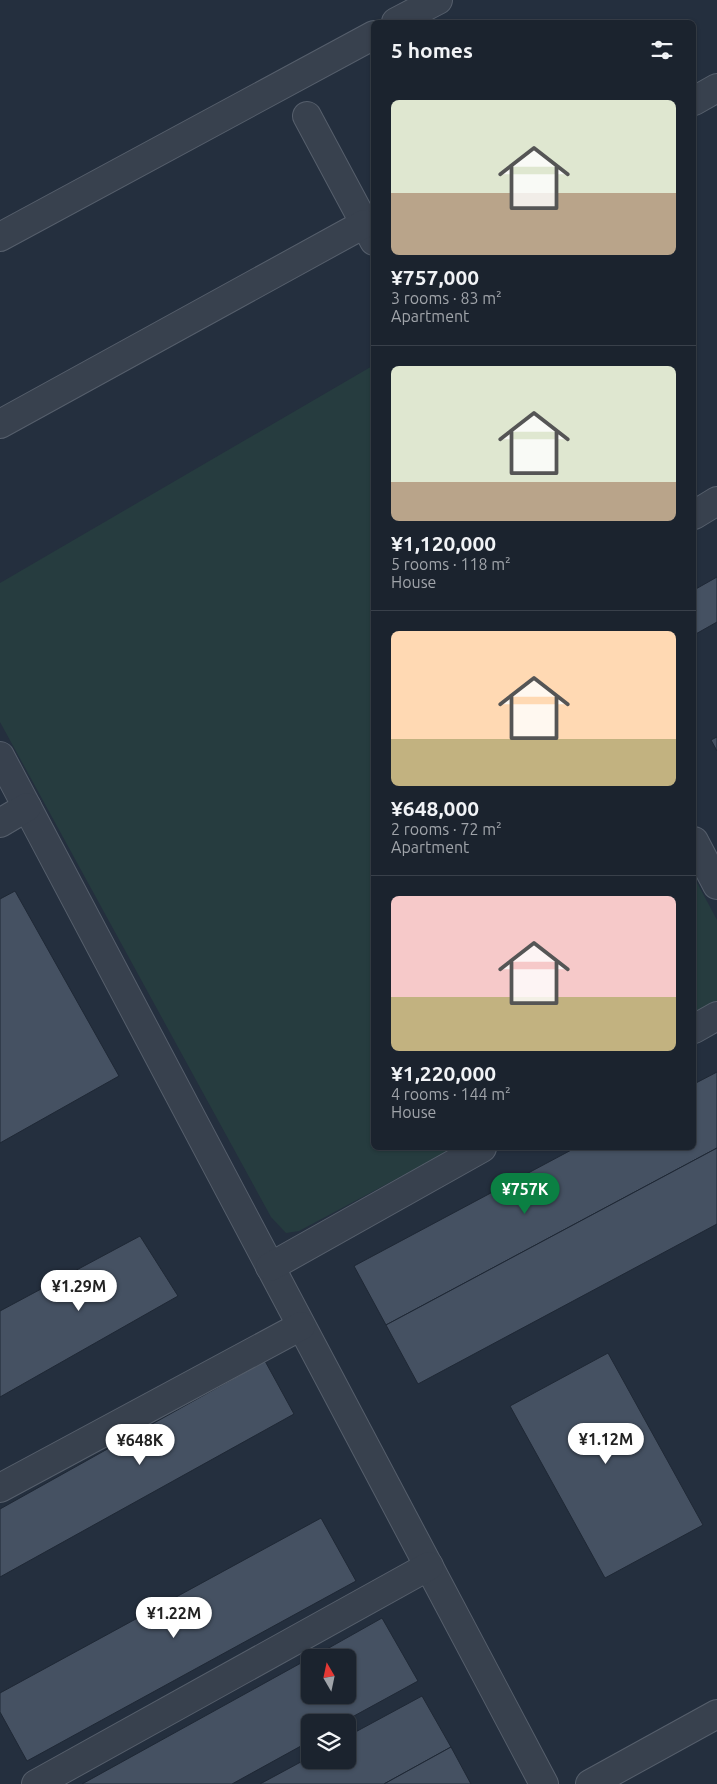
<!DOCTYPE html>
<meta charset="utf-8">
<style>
:root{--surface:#1b232e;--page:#242b36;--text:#f1f3f6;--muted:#a0a4aa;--line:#39404a;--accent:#0b8043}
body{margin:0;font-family:Ubuntu,sans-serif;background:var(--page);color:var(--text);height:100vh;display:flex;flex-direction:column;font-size:19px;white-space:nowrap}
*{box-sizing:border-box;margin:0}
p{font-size:16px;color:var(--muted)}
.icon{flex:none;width:28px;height:28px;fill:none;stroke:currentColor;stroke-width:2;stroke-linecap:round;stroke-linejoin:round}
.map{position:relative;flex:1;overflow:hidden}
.side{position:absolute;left:371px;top:20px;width:325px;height:1130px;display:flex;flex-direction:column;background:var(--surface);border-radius:8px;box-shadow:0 1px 4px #0004,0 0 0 1px var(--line)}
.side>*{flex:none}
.needle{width:32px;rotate:351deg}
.controls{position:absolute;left:301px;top:1649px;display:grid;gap:10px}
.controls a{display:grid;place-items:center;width:55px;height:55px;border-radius:8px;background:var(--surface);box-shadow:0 1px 4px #0004,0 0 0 1px var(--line);font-size:25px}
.price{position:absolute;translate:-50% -42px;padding:0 11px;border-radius:18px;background:#fff;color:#222;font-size:16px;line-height:32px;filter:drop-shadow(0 1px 2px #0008)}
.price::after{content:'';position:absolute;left:50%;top:30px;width:15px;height:11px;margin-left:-8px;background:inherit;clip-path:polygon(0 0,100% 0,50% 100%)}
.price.selected{background:var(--accent);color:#fff}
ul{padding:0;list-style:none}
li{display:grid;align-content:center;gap:10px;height:265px;padding:0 20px}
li+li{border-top:1px solid var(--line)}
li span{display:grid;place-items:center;height:155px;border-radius:8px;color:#555}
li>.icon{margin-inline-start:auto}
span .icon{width:90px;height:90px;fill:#fffc;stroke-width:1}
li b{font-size:21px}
h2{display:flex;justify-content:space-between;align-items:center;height:60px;padding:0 20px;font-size:21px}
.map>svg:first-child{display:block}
</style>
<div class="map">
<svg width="717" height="1784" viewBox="0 0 717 1784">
<rect width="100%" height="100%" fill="#242f3e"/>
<!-- green -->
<g fill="#263c3f">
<polygon points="374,365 374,1148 454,1148 299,1231 286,1233 271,1217 0,722 0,583"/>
<polygon points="694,877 717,920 717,1006 694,1019"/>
</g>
<!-- building -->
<g fill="#455162" stroke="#1f2835">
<polygon points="717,577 717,622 694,635 694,590"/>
<polygon points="717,737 717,751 711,740"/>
<polygon points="15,891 119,1076 0,1143 0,899"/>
<polygon points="717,1072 717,1148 386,1325 354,1266 575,1148 694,1148 694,1084"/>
<polygon points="717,1148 717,1224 418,1384 386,1325"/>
<polygon points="140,1236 178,1296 0,1397 0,1311"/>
<polygon points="608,1353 703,1525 605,1578 510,1406"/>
<polygon points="265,1361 294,1414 0,1577 0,1509"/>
<polygon points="321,1518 356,1581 27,1761 0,1712 0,1693"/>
<polygon points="382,1618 418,1681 343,1722 310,1722 310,1741 232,1784 82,1784 310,1658 310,1695 348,1695 348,1658 311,1658"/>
<polygon points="422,1696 451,1747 384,1784 260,1784 310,1757 310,1760 348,1760 348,1736"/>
<polygon points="451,1747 471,1784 384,1784"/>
</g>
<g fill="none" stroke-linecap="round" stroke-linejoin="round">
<defs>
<g id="minor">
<polyline points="396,22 438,0"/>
<polyline points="694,101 717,88"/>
<polyline points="307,116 374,241"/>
<polyline points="0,237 374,35"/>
<polyline points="0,424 364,224"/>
<polyline points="694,515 717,501"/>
<polyline points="0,756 544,1784"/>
<polyline points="0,823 27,807"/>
<polyline points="694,841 717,885"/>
<polyline points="694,1029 717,1016"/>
<polyline points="270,1267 482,1148"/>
<polyline points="0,1488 301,1326"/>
<polyline points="36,1784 429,1566"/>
<polyline points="590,1784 717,1714"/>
</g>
</defs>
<!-- minor casing -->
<use href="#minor" stroke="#565f6c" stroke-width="30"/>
<!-- minor -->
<use href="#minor" stroke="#38414e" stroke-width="28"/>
</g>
</svg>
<div class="controls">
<a><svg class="needle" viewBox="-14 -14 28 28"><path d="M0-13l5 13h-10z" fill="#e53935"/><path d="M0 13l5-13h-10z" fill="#a0a4aa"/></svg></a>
<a><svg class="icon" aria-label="layers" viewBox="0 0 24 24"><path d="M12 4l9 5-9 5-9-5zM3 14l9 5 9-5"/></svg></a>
</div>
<b class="price selected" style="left:525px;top:1215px">¥757K</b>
<b class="price" style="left:79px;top:1312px">¥1.29M</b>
<b class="price" style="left:606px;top:1465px">¥1.12M</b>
<b class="price" style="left:140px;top:1466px">¥648K</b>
<b class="price" style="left:174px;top:1639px">¥1.22M</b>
<section class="side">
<h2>5 homes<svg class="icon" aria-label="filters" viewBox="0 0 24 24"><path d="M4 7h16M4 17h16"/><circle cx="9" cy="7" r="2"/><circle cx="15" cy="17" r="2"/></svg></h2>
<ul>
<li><span style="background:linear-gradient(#dfe7d0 60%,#b9a48a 0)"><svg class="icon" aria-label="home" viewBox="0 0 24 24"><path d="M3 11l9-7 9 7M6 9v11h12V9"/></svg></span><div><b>¥757,000</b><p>3 rooms · 83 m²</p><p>Apartment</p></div></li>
<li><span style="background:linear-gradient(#dfe7d0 75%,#b9a48a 0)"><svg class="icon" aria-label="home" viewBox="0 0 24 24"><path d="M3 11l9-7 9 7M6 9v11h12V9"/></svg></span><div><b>¥1,120,000</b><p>5 rooms · 118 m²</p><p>House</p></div></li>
<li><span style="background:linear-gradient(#ffd9b3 70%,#c2b280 0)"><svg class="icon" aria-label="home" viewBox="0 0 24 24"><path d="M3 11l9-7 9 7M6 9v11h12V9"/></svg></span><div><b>¥648,000</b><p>2 rooms · 72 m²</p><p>Apartment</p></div></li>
<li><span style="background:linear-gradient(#f6c9c9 65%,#c2b280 0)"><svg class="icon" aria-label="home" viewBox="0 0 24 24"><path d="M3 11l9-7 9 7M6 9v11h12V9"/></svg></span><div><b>¥1,220,000</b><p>4 rooms · 144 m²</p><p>House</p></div></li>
</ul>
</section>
</div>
